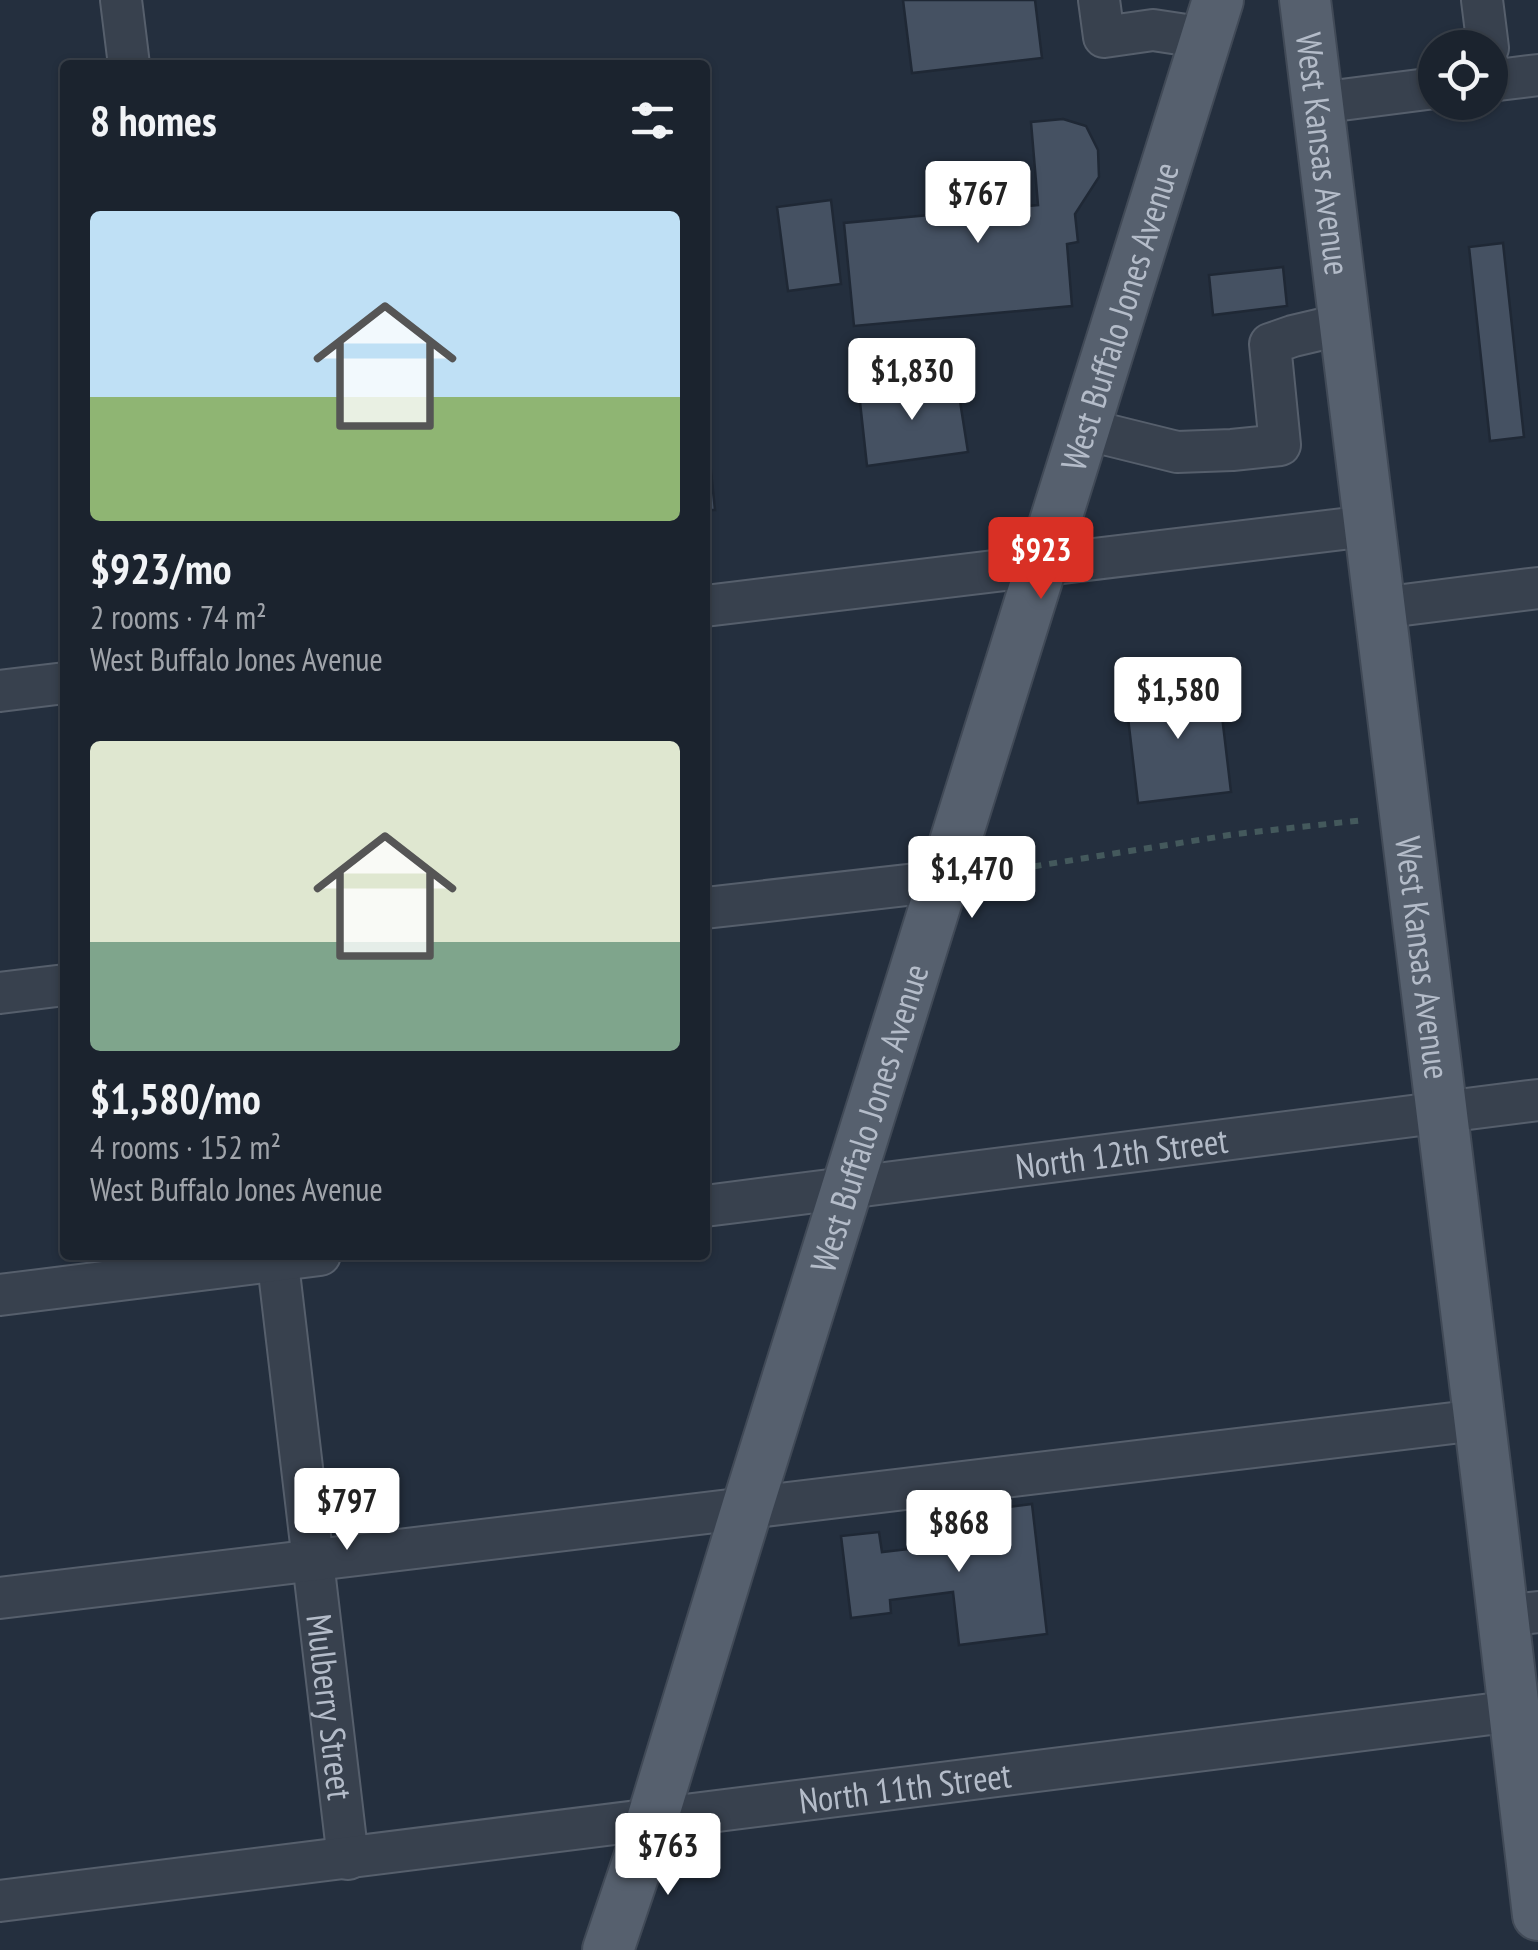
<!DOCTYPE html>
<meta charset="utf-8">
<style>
:root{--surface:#1b232e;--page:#242b36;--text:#f1f3f6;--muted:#a0a4aa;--line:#39404a;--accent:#d93025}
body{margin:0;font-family:"PT Sans Narrow",sans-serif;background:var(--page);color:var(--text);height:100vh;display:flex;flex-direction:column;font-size:38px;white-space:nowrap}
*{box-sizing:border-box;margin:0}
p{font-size:32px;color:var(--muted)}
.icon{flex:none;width:55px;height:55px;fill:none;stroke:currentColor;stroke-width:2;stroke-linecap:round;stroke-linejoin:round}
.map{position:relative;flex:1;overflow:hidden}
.side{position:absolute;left:60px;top:60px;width:650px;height:1200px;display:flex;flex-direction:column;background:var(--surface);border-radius:10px;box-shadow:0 2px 8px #0004,0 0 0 2px var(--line)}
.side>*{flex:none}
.buttons{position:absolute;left:1418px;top:30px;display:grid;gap:20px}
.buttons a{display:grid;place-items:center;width:90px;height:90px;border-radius:50%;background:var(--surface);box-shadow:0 2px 8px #0004,0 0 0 2px var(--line);font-size:50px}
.price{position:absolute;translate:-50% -85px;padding:0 22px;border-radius:10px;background:#fff;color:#222;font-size:32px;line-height:65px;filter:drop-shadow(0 2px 5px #0008)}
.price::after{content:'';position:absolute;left:50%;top:60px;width:30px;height:22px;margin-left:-15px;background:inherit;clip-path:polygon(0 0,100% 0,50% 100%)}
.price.active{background:var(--accent);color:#fff}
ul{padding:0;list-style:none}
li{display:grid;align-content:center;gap:20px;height:530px;padding:0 30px}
li span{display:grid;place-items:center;height:310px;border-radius:10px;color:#555}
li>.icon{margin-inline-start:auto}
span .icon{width:180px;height:180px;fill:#fffc;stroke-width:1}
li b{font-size:42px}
h2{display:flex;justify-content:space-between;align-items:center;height:120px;padding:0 30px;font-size:42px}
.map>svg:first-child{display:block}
</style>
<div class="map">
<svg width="1538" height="1950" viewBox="0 0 1538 1950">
<rect width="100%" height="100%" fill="#242f3e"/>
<!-- building -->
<g fill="#455162" stroke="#1f2835" stroke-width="2.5">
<polygon points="903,0 1035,0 1042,58 912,73"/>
<polygon points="1063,119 1086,126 1098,150 1099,177 1075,214 1078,242 1067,244 1072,306 854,326 844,223 1038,205 1031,122"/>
<polygon points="831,200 841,284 788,291 777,207"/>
<polygon points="1503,243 1524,437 1490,441 1469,247"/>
<polygon points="1283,267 1287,306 1213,315 1209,275"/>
<polygon points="957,382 968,452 867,466 859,393"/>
<polygon points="705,433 707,433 715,510 705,510"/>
<polygon points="1218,682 1231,792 1138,803 1125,692"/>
<polygon points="1032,1504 1047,1634 959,1645 953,1592 890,1600 891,1613 851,1618 841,1536 879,1532 882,1552 952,1544 948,1515"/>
</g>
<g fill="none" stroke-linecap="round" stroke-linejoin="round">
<defs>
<g id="minor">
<polyline points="121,0 129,65"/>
<polyline points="1099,0 1104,37 1153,30 1206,38"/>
<polyline points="1482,0 1488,48"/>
<polyline points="1490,81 1538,75"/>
<polyline points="1318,103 1435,88"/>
<polyline points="1084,429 1177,452 1232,450 1280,445 1270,344 1293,336 1344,324"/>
<polyline points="705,606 1368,526"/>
<polyline points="1380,608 1538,588"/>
<polyline points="0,691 65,683"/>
<polyline points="705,908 942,881"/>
<polyline points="0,993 65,985"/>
<path id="s1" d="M705,1206L1538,1100"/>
<path id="s2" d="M277,1255L348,1859"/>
<polyline points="0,1295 320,1255"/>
<polyline points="0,1598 1478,1420"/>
<polyline points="1503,1616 1538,1612"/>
<path id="s3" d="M0,1901L1515,1711"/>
</g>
<g id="major">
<path id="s4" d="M1305,0C1382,638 1465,1276 1538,1915"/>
<path id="s5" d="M608,1950L652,1820L747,1508L1218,0"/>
</g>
</defs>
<!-- minor casing -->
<use href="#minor" stroke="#565f6c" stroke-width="44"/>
<!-- major casing -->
<use href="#major" stroke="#414a57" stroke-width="54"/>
<!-- path -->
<polyline stroke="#44595c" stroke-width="6" stroke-dasharray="8 8" stroke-linecap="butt" points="986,874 1236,834 1364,820"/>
<!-- minor -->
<use href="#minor" stroke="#38414e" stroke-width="40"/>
<!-- major -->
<use href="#major" stroke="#56606e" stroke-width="50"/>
</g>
<g text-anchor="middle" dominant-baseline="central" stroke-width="8" stroke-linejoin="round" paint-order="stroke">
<!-- street labels -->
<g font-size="35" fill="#b4bcc9" stroke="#1d2633">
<text stroke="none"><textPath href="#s4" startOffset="155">West Kansas Avenue</textPath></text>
<text stroke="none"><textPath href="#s5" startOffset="1712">West Buffalo Jones Avenue</textPath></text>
<text stroke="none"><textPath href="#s4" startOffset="965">West Kansas Avenue</textPath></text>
<text stroke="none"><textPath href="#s5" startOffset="872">West Buffalo Jones Avenue</textPath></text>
<text stroke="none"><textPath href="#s1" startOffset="420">North 12th Street</textPath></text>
<text stroke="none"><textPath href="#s2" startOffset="455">Mulberry Street</textPath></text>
<text stroke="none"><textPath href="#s3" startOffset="912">North 11th Street</textPath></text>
</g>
</g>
</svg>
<div class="buttons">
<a><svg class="icon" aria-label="locate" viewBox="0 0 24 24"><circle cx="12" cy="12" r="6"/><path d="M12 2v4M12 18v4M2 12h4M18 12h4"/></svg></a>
</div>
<b class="price" style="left:978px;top:246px">$767</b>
<b class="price" style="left:912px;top:423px">$1,830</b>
<b class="price active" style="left:1041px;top:602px">$923</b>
<b class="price" style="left:1178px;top:742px">$1,580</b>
<b class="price" style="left:972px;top:921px">$1,470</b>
<b class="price" style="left:347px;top:1553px">$797</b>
<b class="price" style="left:959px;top:1575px">$868</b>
<b class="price" style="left:668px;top:1898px">$763</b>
<section class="side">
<h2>8 homes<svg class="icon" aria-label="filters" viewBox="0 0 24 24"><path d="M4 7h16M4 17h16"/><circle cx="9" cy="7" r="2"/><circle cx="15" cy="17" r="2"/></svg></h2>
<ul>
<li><span style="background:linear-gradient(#bfe0f5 60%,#8fb573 0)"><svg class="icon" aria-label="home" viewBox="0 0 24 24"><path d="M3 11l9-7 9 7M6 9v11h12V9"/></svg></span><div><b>$923/mo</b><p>2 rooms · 74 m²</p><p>West Buffalo Jones Avenue</p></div></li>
<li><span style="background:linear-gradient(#dfe7d0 65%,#7fa58c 0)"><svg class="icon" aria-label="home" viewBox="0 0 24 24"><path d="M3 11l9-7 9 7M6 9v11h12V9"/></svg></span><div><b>$1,580/mo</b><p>4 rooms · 152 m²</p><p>West Buffalo Jones Avenue</p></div></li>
</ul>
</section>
</div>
